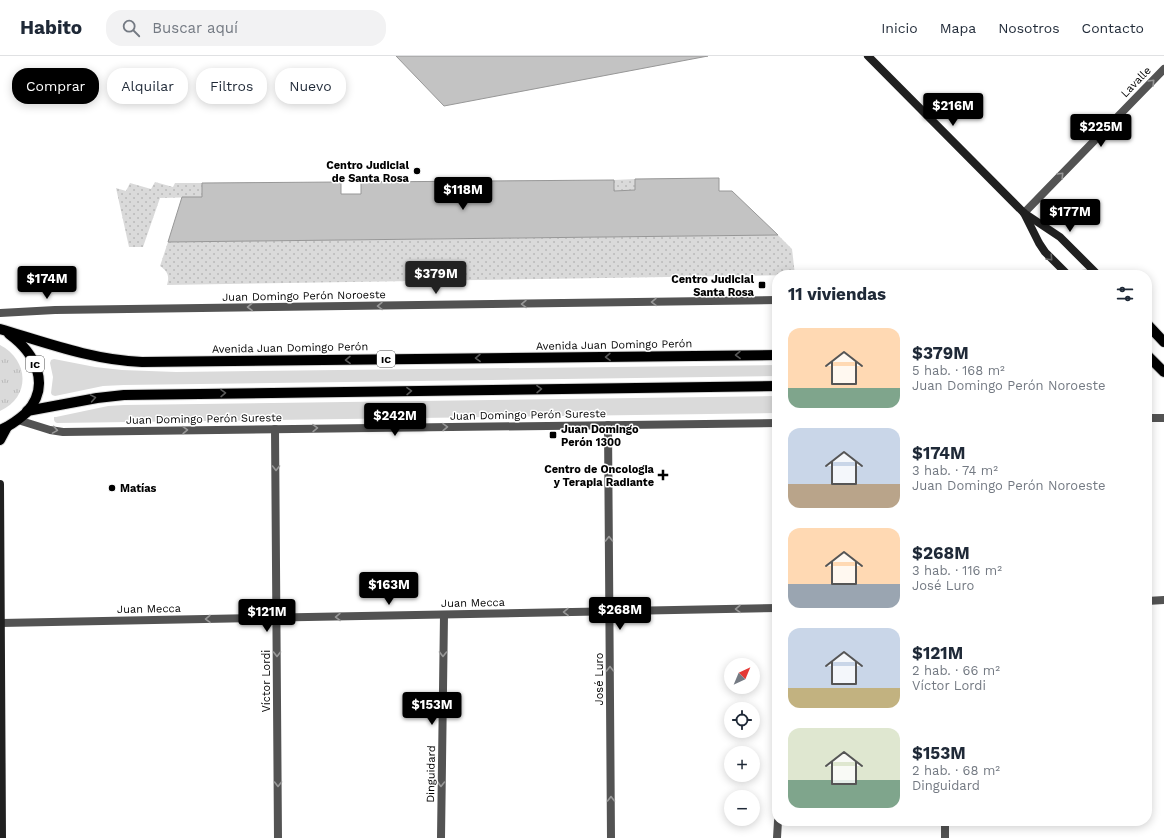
<!DOCTYPE html>
<html lang="es">
<meta charset="utf-8">
<style>
:root{--surface:#fff;--page:#f2f2f3;--text:#1f2937;--muted:#747a83;--line:#e0e1e3;--accent:#000}
body{margin:0;font-family:"Work Sans",sans-serif;background:var(--page);color:var(--text);height:100vh;display:flex;flex-direction:column;font-size:15px;white-space:nowrap}
*{box-sizing:border-box;margin:0}
p{font-size:13px;color:var(--muted)}
.icon{flex:none;width:22px;height:22px;fill:none;stroke:currentColor;stroke-width:2;stroke-linecap:round;stroke-linejoin:round}
.map{position:relative;flex:1;overflow:hidden}
.sheet{position:absolute;left:772px;top:214px;width:380px;height:556px;display:flex;flex-direction:column;background:var(--surface);border-radius:16px;box-shadow:0 2px 10px #0003}
.sheet>*{flex:none}
.guide{position:absolute;left:12px;top:12px;width:380px;height:36px;display:flex;gap:8px}
.needle{width:26px;rotate:44deg}
.tools{position:absolute;left:724px;top:602px;display:grid;gap:8px}
.tools a{display:grid;place-items:center;width:36px;height:36px;border-radius:50%;background:var(--surface);box-shadow:0 2px 10px #0003;font-size:20px}
.price{position:absolute;translate:-50% -34px;padding:0 9px;border-radius:4px;background:var(--accent);color:#fff;font-size:13px;line-height:26px;filter:drop-shadow(0 1px 2px #0008)}
.price::after{content:'';position:absolute;left:50%;top:24px;width:12px;height:9px;margin-left:-6px;background:inherit;clip-path:polygon(0 0,100% 0,50% 100%)}
.price.on{background:#222;color:#fff}
ul{padding:0;list-style:none}
li{display:flex;align-items:center;gap:12px;height:100px;padding:0 16px}
li span{display:grid;place-items:center;flex:none;width:112px;height:80px;border-radius:12px;color:#555}
li>.icon{margin-inline-start:auto}
span .icon{width:48px;height:48px;fill:#fffc;stroke-width:1}
li b{font-size:17px}
h2{display:flex;justify-content:space-between;align-items:center;height:48px;padding:0 16px;font-size:17px}
.tag{padding:0 14px;border-radius:16px;background:var(--surface);box-shadow:0 2px 10px #0003;font-size:14px;line-height:36px}
.tag.on{background:var(--accent);color:#fff}
header{display:flex;align-items:center;gap:24px;box-sizing:border-box;height:56px;padding:0 20px;background:var(--surface);border-bottom:1px solid var(--line)}
header strong{font-size:19px}
nav{display:flex;gap:22px;margin-inline-start:auto;font-size:14px}
.search{width:280px;height:36px;background:var(--page);display:flex;align-items:center;gap:10px;box-sizing:border-box;padding:0 14px;border-radius:16px;color:var(--muted);font-size:15px}
.map>svg:first-child{display:block}
</style>
<header>
<strong>Habito</strong>
<div class="search"><svg class="icon" aria-label="search" viewBox="0 0 24 24"><circle cx="10" cy="10" r="6"/><path d="M15 15l6 6"/></svg>Buscar aquí</div>
<nav><a>Inicio</a><a>Mapa</a><a>Nosotros</a><a>Contacto</a></nav>
</header>
<div class="map">
<svg width="1164" height="782" viewBox="0 0 1164 782">
<defs>
<pattern id="park-tufts" width="24" height="20" patternUnits="userSpaceOnUse"><rect width="24" height="20" fill="#dadada"/><path d="M3 7l-1-3M5 7V3M7 7l1-3M15 17l-1-3M17 17v-4M19 17l1-3" fill="none" stroke="#b9b9b9"/></pattern>
<pattern id="garden-dots" width="8" height="8" patternUnits="userSpaceOnUse"><rect width="8" height="8" fill="#dadada"/><path d="M2 2h.1M6 6h.1" fill="none" stroke="#b9b9b9" stroke-width="1.8" stroke-linecap="round"/></pattern>
</defs>
<rect width="100%" height="100%" fill="#fff"/>
<!-- grass -->
<g fill="#dadada">
<polygon points="54,303 95,311 122,314 176,316 777,309 777,320 124,329 103,330 55,340 52,339 51,337 53,321 50,307 51,304"/>
<polygon points="777,340 777,357 57,367 55,366 54,364 54,361 56,361 108,350 124,349"/>
</g>
<!-- park -->
<path fill="url(#park-tufts)" d="M0,289C29,304 31,341 0,355Z"/>
<!-- garden -->
<g fill="url(#garden-dots)">
<polygon points="635,123 635,134 614,135 614,124"/>
<polygon points="155,126 173,131 175,127 202,127 202,141 160,142 143,191 129,191 116,132 126,135 130,127 151,133"/>
<path d="M778,179L792,193L795,219L167,229C170,219 167,215 160,210L168,186Z"/>
</g>
<!-- building -->
<g fill="#c3c3c3" stroke="#979797">
<polygon points="396,0 708,0 444,50"/>
<polygon points="719,122 719,135 732,135 778,179 168,186 182,141 202,141 202,127 341,126 341,138 361,138 361,126 614,124 614,135 635,134 635,123"/>
</g>
<g fill="none" stroke-linecap="round" stroke-linejoin="round">
<defs>
<g id="primary">
<polyline points="1085,219 1092,219"/>
<polyline points="1147,268 1164,286"/>
<path d="M0,273C47,287 93,304 142,306L777,299"/>
<polyline points="1147,299 1164,316"/>
<polyline points="27,355 97,342 124,339 777,330"/>
<path d="M0,374C10,370 18,364 26,357C52,329 35,297 9,278"/>
<polyline points="0,384 7,371"/>
</g>
</defs>
<!-- primary casing -->
<use href="#primary" stroke="#dbdbdb" stroke-width="12"/>
<!-- street -->
<g stroke="#535353" stroke-width="8">
<polyline points="1024,157 1164,13"/>
<polyline points="0,257 55,254 777,244"/>
<polyline points="1147,362 1164,362"/>
<polyline points="18,364 50,374 63,376 777,367"/>
<polyline points="608,369 611,782"/>
<polyline points="275,373 278,782"/>
<polyline points="1147,545 1164,544"/>
<polyline points="1,567 777,552"/>
<polyline points="945,765 945,782"/>
<polyline points="441,782 444,559"/>
<polyline points="777,782 778,765"/>
</g>
<!-- secondary -->
<g stroke="#202020" stroke-width="8">
<polyline points="868,0 1024,157 1060,181 1098,219"/>
<polyline points="1024,157 1039,187 1045,196 1068,219"/>
<polyline points="0,428 2,782"/>
</g>
<!-- primary -->
<use href="#primary" stroke="#000" stroke-width="10"/>
</g>
<!-- one-way arrows -->
<defs><path id="oneway-chevron" d="M-2-3.5L2.5 0L-2 3.5" fill="none" stroke-width="1.6" stroke-linecap="round" stroke-linejoin="round"/></defs>
<g stroke="#989898">
<use href="#oneway-chevron" transform="translate(1152 26) rotate(-46)"/>
<use href="#oneway-chevron" transform="translate(1061 119) rotate(-46)"/>
<use href="#oneway-chevron" transform="translate(654 246) rotate(179)"/>
<use href="#oneway-chevron" transform="translate(524 248) rotate(179)"/>
<use href="#oneway-chevron" transform="translate(380 250) rotate(179)"/>
<use href="#oneway-chevron" transform="translate(250 251) rotate(179)"/>
<use href="#oneway-chevron" transform="translate(445 371) rotate(-1)"/>
<use href="#oneway-chevron" transform="translate(315 372) rotate(-1)"/>
<use href="#oneway-chevron" transform="translate(55 374) rotate(9)"/>
<use href="#oneway-chevron" transform="translate(185 374) rotate(-1)"/>
<use href="#oneway-chevron" transform="translate(276 412) rotate(90)"/>
<use href="#oneway-chevron" transform="translate(609 483) rotate(-90)"/>
<use href="#oneway-chevron" transform="translate(738 553) rotate(179)"/>
<use href="#oneway-chevron" transform="translate(566 556) rotate(179)"/>
<use href="#oneway-chevron" transform="translate(338 561) rotate(179)"/>
<use href="#oneway-chevron" transform="translate(208 563) rotate(179)"/>
<use href="#oneway-chevron" transform="translate(277 598) rotate(90)"/>
<use href="#oneway-chevron" transform="translate(443 598) rotate(91)"/>
<use href="#oneway-chevron" transform="translate(610 613) rotate(-90)"/>
<use href="#oneway-chevron" transform="translate(278 728) rotate(90)"/>
<use href="#oneway-chevron" transform="translate(441 728) rotate(91)"/>
<use href="#oneway-chevron" transform="translate(611 743) rotate(-90)"/>
</g>
<use stroke="#636363" href="#oneway-chevron" transform="translate(1050 202) rotate(47)"/>
<g stroke="#595959">
<use href="#oneway-chevron" transform="translate(738 299) rotate(179)"/>
<use href="#oneway-chevron" transform="translate(608 301) rotate(179)"/>
<use href="#oneway-chevron" transform="translate(478 302) rotate(179)"/>
<use href="#oneway-chevron" transform="translate(348 304) rotate(179)"/>
<use href="#oneway-chevron" transform="translate(539 333) rotate(-1)"/>
<use href="#oneway-chevron" transform="translate(409 335) rotate(-1)"/>
<use href="#oneway-chevron" transform="translate(223 337) rotate(-1)"/>
<use href="#oneway-chevron" transform="translate(93 342) rotate(-10)"/>
</g>
<!-- markers -->
<g fill="#000" stroke="#fff" stroke-width="1.5">
<circle cx="417" cy="115" r="4"/>
<rect x="758" y="225" width="8" height="8" rx="2"/>
<rect x="549" y="375" width="8" height="8" rx="2"/>
<path d="M661 413h4v4h4v4h-4v4h-4v-4h-4v-4h4z"/>
<circle cx="112" cy="432" r="4"/>
</g>
<g text-anchor="middle" dominant-baseline="central" stroke-width="3" stroke-linejoin="round" paint-order="stroke">
<!-- shield labels -->
<g fill="#fff" stroke="#4c4c4c" stroke-width="1">
<rect x="377" y="295" width="18" height="16" rx="3"/>
<rect x="26" y="300" width="18" height="16" rx="3"/>
</g>
<g font-size="10" font-weight="bold" fill="#000">
<text x="386" y="303">IC</text>
<text x="35" y="308">IC</text>
</g>
<!-- street labels -->
<g font-size="11" fill="#000" stroke="#fff">
<text transform="translate(1136 26) rotate(-46)">Lavalle</text>
<text transform="translate(304 240) rotate(-1)">Juan Domingo Perón Noroeste</text>
<text transform="translate(614 289) rotate(-1)">Avenida Juan Domingo Perón</text>
<text transform="translate(290 292) rotate(-1)">Avenida Juan Domingo Perón</text>
<text transform="translate(528 359) rotate(-1)">Juan Domingo Perón Sureste</text>
<text transform="translate(204 363) rotate(-1)">Juan Domingo Perón Sureste</text>
<text transform="translate(473 547) rotate(-1)">Juan Mecca</text>
<text transform="translate(149 553) rotate(-1)">Juan Mecca</text>
<text transform="translate(599 623) rotate(-90)">José Luro</text>
<text transform="translate(266 625) rotate(-90)">Víctor Lordi</text>
<text transform="translate(431 718) rotate(-89)">Dinguidard</text>
</g>
<!-- poi labels -->
<g font-size="11" font-weight="bold" fill="#000" stroke="#fff" text-anchor="end">
<text x="409" y="109">Centro Judicial<tspan x="409" dy="13">de Santa Rosa</tspan></text>
<text x="754" y="223">Centro Judicial<tspan x="754" dy="13">Santa Rosa</tspan></text>
<text x="561" y="373" text-anchor="start">Juan Domingo<tspan x="561" dy="13">Perón 1300</tspan></text>
<text x="654" y="413">Centro de Oncologia<tspan x="654" dy="13">y Terapia Radiante</tspan></text>
<text x="120" y="432" text-anchor="start">Matías</text>
</g>
</g>
</svg>
<div class="tools">
<a><svg class="needle" viewBox="-14 -14 28 28"><path d="M0-13l5 13h-10z" fill="#e53935"/><path d="M0 13l5-13h-10z" fill="#747a83"/></svg></a>
<a><svg class="icon" aria-label="locate" viewBox="0 0 24 24"><circle cx="12" cy="12" r="6"/><path d="M12 2v4M12 18v4M2 12h4M18 12h4"/></svg></a>
<a>+</a>
<a>−</a>
</div>
<b class="price" style="left:953px;top:71px">$216M</b>
<b class="price" style="left:1101px;top:92px">$225M</b>
<b class="price" style="left:463px;top:155px">$118M</b>
<b class="price" style="left:1070px;top:177px">$177M</b>
<b class="price on" style="left:436px;top:239px">$379M</b>
<b class="price" style="left:47px;top:244px">$174M</b>
<b class="price" style="left:395px;top:381px">$242M</b>
<b class="price" style="left:389px;top:550px">$163M</b>
<b class="price" style="left:620px;top:575px">$268M</b>
<b class="price" style="left:267px;top:577px">$121M</b>
<b class="price" style="left:432px;top:670px">$153M</b>
<div class="guide">
<a class="tag on">Comprar</a>
<a class="tag">Alquilar</a>
<a class="tag">Filtros</a>
<a class="tag">Nuevo</a>
</div>
<section class="sheet">
<h2>11 viviendas<svg class="icon" aria-label="filters" viewBox="0 0 24 24"><path d="M4 7h16M4 17h16"/><circle cx="9" cy="7" r="2"/><circle cx="15" cy="17" r="2"/></svg></h2>
<ul>
<li><span style="background:linear-gradient(#ffd9b3 75%,#7fa58c 0)"><svg class="icon" aria-label="home" viewBox="0 0 24 24"><path d="M3 11l9-7 9 7M6 9v11h12V9"/></svg></span><div><b>$379M</b><p>5 hab. · 168 m²</p><p>Juan Domingo Perón Noroeste</p></div></li>
<li><span style="background:linear-gradient(#c9d6e8 70%,#b9a48a 0)"><svg class="icon" aria-label="home" viewBox="0 0 24 24"><path d="M3 11l9-7 9 7M6 9v11h12V9"/></svg></span><div><b>$174M</b><p>3 hab. · 74 m²</p><p>Juan Domingo Perón Noroeste</p></div></li>
<li><span style="background:linear-gradient(#ffd9b3 70%,#9aa5b1 0)"><svg class="icon" aria-label="home" viewBox="0 0 24 24"><path d="M3 11l9-7 9 7M6 9v11h12V9"/></svg></span><div><b>$268M</b><p>3 hab. · 116 m²</p><p>José Luro</p></div></li>
<li><span style="background:linear-gradient(#c9d6e8 75%,#c2b280 0)"><svg class="icon" aria-label="home" viewBox="0 0 24 24"><path d="M3 11l9-7 9 7M6 9v11h12V9"/></svg></span><div><b>$121M</b><p>2 hab. · 66 m²</p><p>Víctor Lordi</p></div></li>
<li><span style="background:linear-gradient(#dfe7d0 65%,#7fa58c 0)"><svg class="icon" aria-label="home" viewBox="0 0 24 24"><path d="M3 11l9-7 9 7M6 9v11h12V9"/></svg></span><div><b>$153M</b><p>2 hab. · 68 m²</p><p>Dinguidard</p></div></li>
</ul>
</section>
</div>
